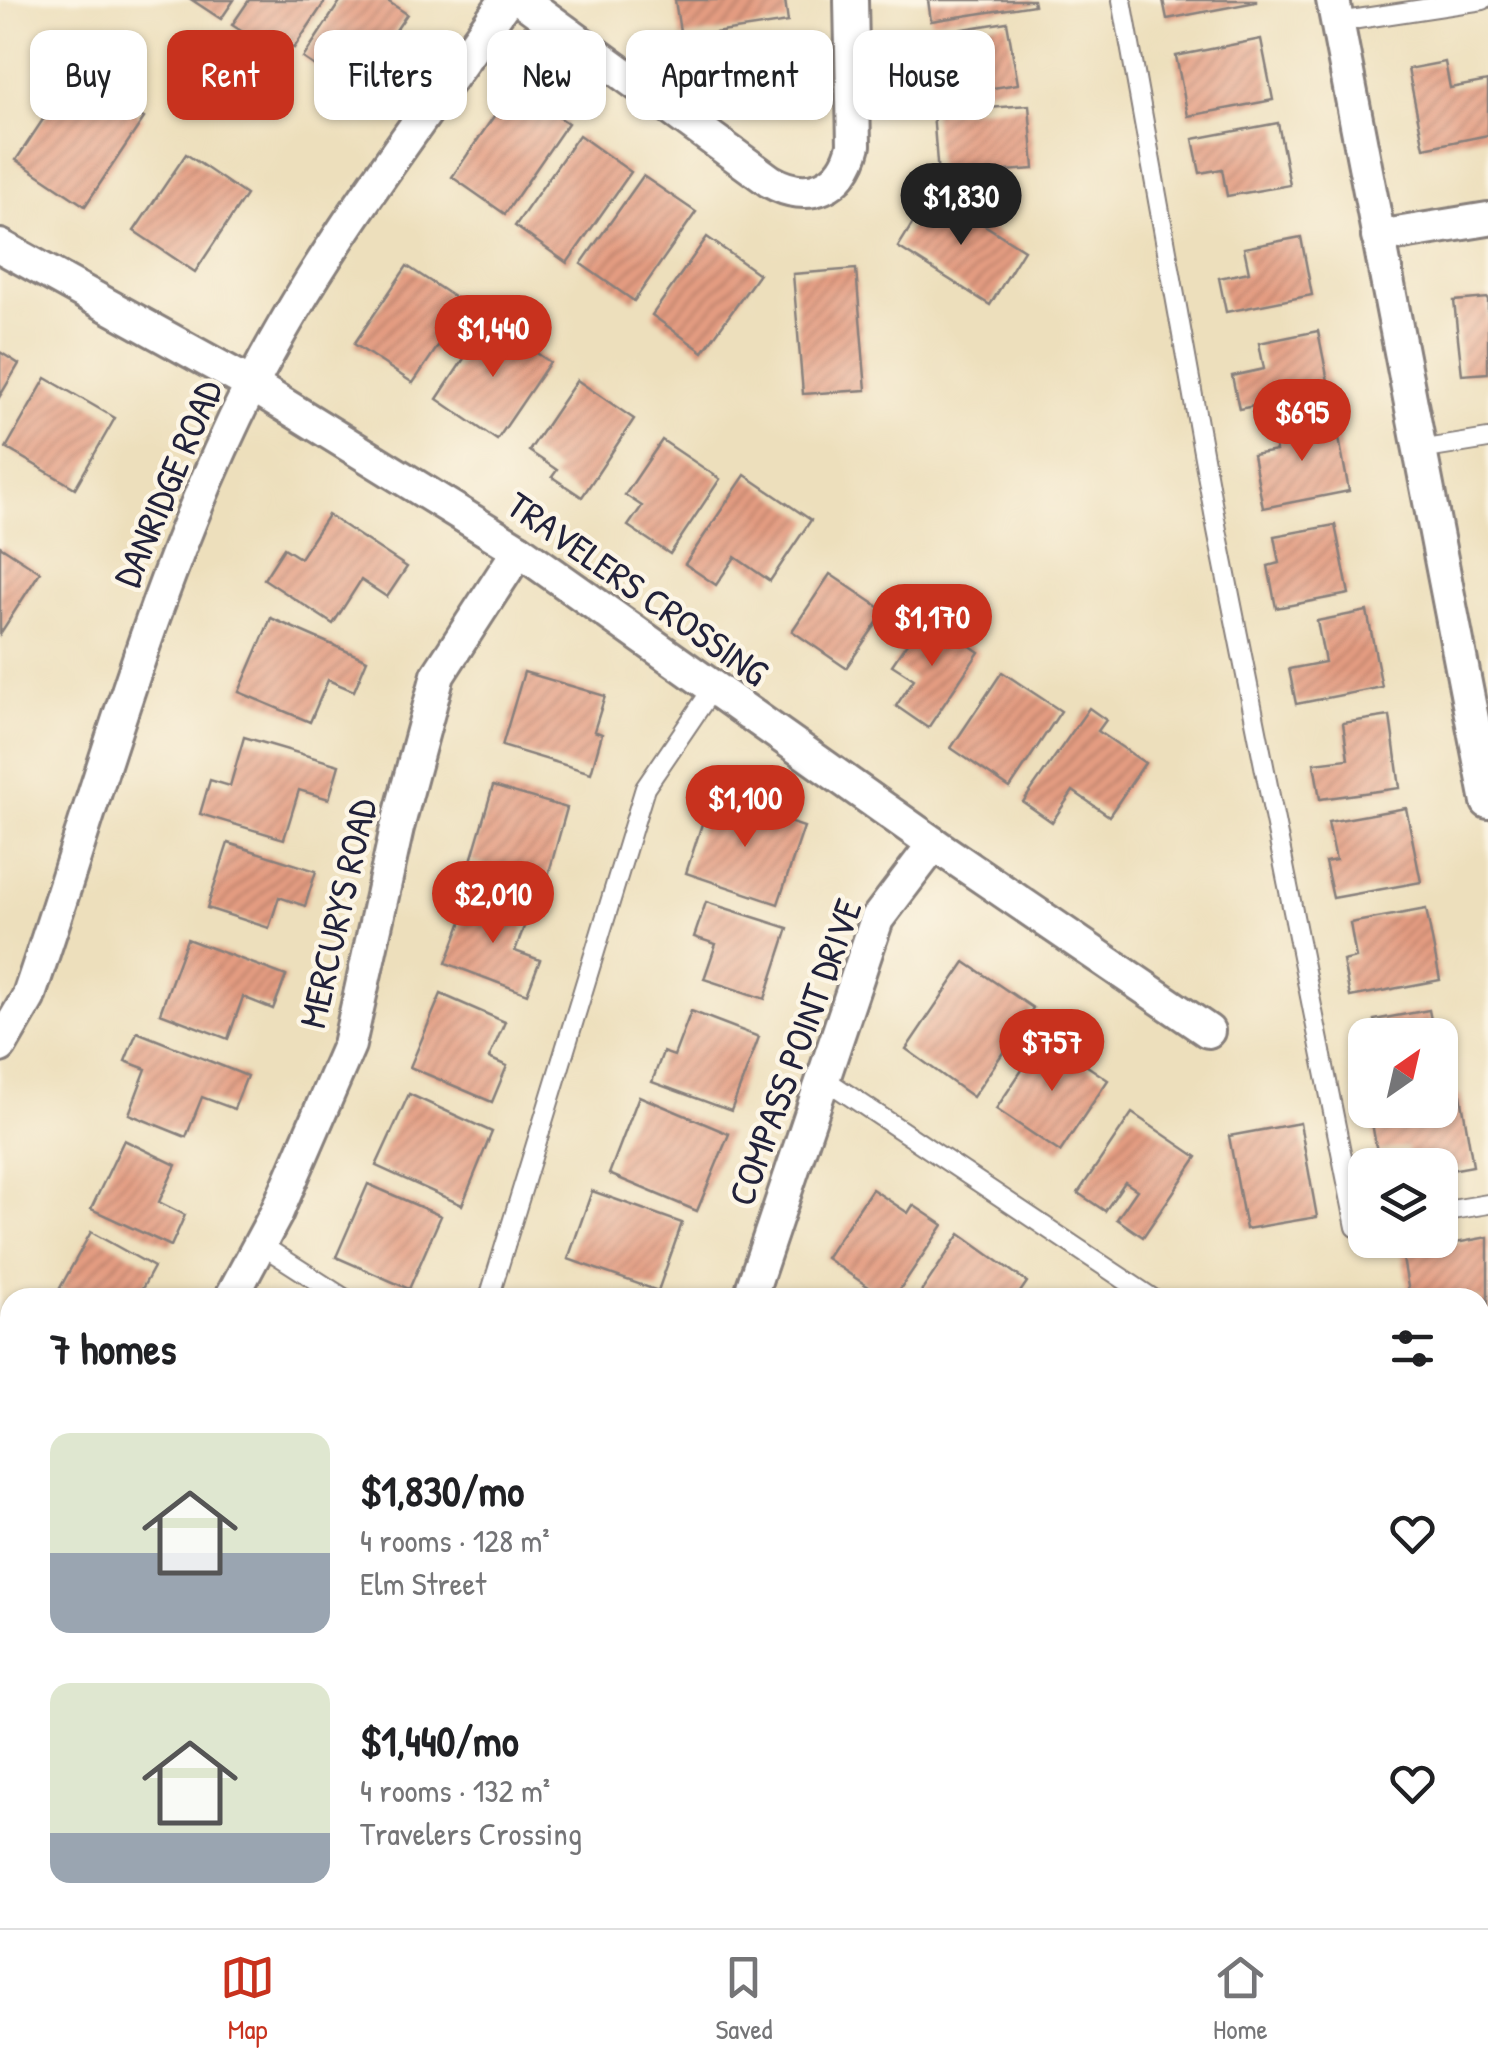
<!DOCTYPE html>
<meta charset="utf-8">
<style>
:root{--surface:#fff;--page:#f2f2f2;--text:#202124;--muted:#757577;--line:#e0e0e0;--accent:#c8321e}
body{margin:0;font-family:"Patrick Hand",sans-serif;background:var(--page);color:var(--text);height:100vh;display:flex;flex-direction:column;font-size:38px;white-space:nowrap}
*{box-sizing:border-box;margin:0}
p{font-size:32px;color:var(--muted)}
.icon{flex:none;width:55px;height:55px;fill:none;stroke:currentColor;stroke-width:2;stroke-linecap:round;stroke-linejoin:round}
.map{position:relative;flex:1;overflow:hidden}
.panel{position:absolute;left:0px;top:1288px;width:1490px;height:642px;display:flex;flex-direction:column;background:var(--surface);border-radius:30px 30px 0 0;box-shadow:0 2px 8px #0004}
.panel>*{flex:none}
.guide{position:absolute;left:30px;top:30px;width:1430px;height:90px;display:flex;gap:20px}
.needle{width:65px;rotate:34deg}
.fabs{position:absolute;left:1348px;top:1018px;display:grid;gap:20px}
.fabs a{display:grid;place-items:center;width:110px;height:110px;border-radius:20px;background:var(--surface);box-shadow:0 2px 8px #0004;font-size:50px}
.price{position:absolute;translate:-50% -85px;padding:0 22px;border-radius:35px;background:var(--accent);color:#fff;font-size:32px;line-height:65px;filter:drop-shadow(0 2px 5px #0008)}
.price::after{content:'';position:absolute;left:50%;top:60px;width:30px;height:22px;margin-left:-15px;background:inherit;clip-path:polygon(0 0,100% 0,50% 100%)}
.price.active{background:#222;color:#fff}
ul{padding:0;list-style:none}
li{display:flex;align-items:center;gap:30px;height:250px;padding:0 50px}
li span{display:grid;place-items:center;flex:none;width:280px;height:200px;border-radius:20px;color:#555}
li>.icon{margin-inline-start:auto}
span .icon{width:120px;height:120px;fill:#fffc;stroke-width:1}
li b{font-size:42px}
h2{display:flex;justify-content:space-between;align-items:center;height:120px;padding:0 50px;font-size:42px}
.pill{padding:0 35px;border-radius:20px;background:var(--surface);box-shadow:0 2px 8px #0004;font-size:35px;line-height:90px}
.pill.active{background:var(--accent);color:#fff}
.tab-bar{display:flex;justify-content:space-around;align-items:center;height:140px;border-top:2px solid var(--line);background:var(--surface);font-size:28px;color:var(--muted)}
.tab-bar a{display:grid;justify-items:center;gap:5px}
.tab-bar .active{color:var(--accent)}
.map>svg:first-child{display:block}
</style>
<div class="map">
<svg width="1488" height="1928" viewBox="0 0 1488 1928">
<defs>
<pattern id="building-hatch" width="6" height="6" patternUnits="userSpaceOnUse" patternTransform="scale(2.5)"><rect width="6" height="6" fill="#e49c81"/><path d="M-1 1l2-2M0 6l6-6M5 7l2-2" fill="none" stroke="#b87f6b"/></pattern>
</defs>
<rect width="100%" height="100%" fill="#fcf5e5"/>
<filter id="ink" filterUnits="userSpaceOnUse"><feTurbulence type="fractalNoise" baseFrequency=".01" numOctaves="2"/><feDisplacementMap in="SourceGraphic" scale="20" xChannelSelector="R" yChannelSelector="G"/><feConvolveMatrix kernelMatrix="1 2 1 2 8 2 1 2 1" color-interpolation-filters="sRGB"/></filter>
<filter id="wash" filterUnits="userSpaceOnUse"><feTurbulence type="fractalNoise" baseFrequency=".0048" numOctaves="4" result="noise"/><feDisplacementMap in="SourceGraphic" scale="40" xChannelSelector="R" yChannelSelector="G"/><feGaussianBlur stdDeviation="2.25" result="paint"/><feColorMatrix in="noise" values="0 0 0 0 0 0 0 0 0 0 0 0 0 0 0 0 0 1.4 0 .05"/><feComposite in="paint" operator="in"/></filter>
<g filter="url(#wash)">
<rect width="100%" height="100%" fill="#eddfbc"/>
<g id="blocks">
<!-- building -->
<g fill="url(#building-hatch)">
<polygon points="192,0 234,0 221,19"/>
<polygon points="249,0 326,0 294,48 273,35 266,47 232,25"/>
<polygon points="341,0 386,0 407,14 354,92 303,58"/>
<polygon points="675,0 785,0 788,22 681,38"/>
<polygon points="928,0 1033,0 1034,5 931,21"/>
<polygon points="1163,0 1256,0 1256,2 1167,19"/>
<polygon points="1007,22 1018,84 943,96 938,68 925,70 919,36"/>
<polygon points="1261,39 1273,100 1188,116 1176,56"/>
<polygon points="1445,62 1450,88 1488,81 1488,135 1424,148 1408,69"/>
<polygon points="68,82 107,108 114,98 144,118 85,206 16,160"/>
<polygon points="514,87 568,123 505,214 452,177"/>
<polygon points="1029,105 1034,169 938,176 933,112"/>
<polygon points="1278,123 1290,185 1227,196 1222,169 1200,173 1193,139"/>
<polygon points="579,135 631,172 567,263 515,226"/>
<polygon points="186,154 246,195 195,272 134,231"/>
<polygon points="643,176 696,212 634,301 581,264"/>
<polygon points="932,192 1024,250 990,305 898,247"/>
<polygon points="707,237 759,274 703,352 652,315"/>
<polygon points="1301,237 1312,295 1226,312 1219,278 1249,272 1244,248"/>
<polygon points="407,266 466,305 413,383 354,344"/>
<polygon points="856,269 866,390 803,394 793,274"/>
<polygon points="1488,298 1488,373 1462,375 1454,301"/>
<polygon points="489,321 550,362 497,440 437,399"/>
<polygon points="1318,331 1330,391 1239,409 1232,376 1264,369 1259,343"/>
<polygon points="0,352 19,364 0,396"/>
<polygon points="46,378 115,418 75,488 6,448"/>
<polygon points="577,380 634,419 582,497 552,477 557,470 529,451"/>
<polygon points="1335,417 1349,491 1263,508 1253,455 1276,451 1272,429"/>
<polygon points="662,440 720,479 670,554 628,526 642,506 625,495"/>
<polygon points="745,475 811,520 770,581 735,557 716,585 685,564"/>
<polygon points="328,515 407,567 387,597 361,580 333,624 264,579 284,548 300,558"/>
<polygon points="1335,525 1349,594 1276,608 1268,566 1279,563 1274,536"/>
<polygon points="0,546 40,572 0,634"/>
<polygon points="830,574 885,611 846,668 792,631"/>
<polygon points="1367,611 1382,687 1296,704 1289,669 1325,662 1317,621"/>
<polygon points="926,615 979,652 928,728 896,706 914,679 892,665"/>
<polygon points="271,618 367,660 354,691 328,680 310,722 239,692"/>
<polygon points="524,672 605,696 594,731 602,734 591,773 502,746"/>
<polygon points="1002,672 1061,711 1010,788 951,748"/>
<polygon points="1089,708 1106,720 1098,731 1145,763 1109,816 1073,791 1052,822 1023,802"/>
<polygon points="1390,716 1400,788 1320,799 1314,763 1348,759 1343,723"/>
<polygon points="244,737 339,765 329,799 299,790 284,839 200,814 210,780 230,786"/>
<polygon points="493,786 567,808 546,883 471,861"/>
<polygon points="711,796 804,827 778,904 686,873"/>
<polygon points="1406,808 1421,882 1333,898 1325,862 1336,860 1328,822"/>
<polygon points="228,843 316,871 305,906 279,897 269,928 207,908"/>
<polygon points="472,895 528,916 515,951 540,960 527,994 446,963"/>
<polygon points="706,902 788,928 765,999 704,979 716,944 694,937"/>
<polygon points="1426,909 1440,980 1350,997 1343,961 1356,958 1350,923"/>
<polygon points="187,939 286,976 273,1009 243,997 228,1039 160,1013"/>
<polygon points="965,962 1033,1008 973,1097 906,1049"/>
<polygon points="441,994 505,1022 489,1058 507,1066 492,1102 410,1067"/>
<polygon points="1429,1010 1434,1035 1377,1035 1374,1020"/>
<polygon points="691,1011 759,1037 731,1111 652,1082 663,1052 674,1056"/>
<polygon points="137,1032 247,1076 234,1109 202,1097 186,1137 129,1114 146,1069 125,1061"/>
<polygon points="1044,1037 1108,1080 1060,1152 996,1109"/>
<polygon points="409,1094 492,1132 462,1205 376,1166"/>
<polygon points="1461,1095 1473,1166 1440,1172 1440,1165 1410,1165 1407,1147 1377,1152 1370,1111 1440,1110 1440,1099"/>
<polygon points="639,1096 729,1134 697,1211 609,1174"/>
<polygon points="1132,1113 1197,1157 1143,1237 1117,1219 1137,1190 1125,1182 1105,1211 1078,1193"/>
<polygon points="1300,1123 1317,1217 1246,1229 1229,1136"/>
<polygon points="124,1140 176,1165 159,1202 185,1215 171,1246 91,1209"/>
<polygon points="368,1184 441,1216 409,1289 336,1257"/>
<polygon points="872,1189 908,1213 913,1205 943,1225 894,1298 885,1298 826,1258"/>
<polygon points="592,1191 682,1223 658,1291 568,1259"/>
<polygon points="91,1232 154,1267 137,1298 77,1298 60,1288"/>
<polygon points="960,1234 1027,1282 1016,1298 917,1298"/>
<polygon points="1488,1237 1488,1315 1480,1317 1480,1298 1410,1298 1402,1253"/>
<polygon points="1488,1412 1488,1484 1480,1486 1480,1413"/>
<polygon points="0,1468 10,1475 10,1554 0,1547"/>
<polygon points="1488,1551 1488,1597 1480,1599 1480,1553"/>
<polygon points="1488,1652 1488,1678 1486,1678 1481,1653"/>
<polygon points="0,1665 10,1671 10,1683 0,1698"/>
<polygon points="10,1732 10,1785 0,1778 0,1747"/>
<polygon points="262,1920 337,1920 332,1928 257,1928"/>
<polygon points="565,1920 596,1920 591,1928 577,1928"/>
<polygon points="621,1920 706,1920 701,1928 615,1928"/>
<polygon points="1111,1920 1122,1920 1134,1928 1105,1928"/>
</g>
</g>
</g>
<g filter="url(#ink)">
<use href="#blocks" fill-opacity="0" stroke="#88807c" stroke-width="2.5"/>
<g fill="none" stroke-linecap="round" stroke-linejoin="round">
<defs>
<g id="service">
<polyline points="1122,0 1217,530 1356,1227 1365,1225"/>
<polyline points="1338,22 1483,0"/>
<polyline points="1420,450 1488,439"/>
<polyline points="823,1078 1152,1298"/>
<polyline points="1440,1212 1488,1204"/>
<polyline points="260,1244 344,1298"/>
<polyline points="489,1298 645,788 713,688"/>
<polyline points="1480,1529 1488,1527"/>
<polyline points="1480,1895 1486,1928"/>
</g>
<g id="minor">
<path d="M522,0L770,181C808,203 844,188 854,145L851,0"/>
<polyline points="1333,0 1488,802"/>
<polyline points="1378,237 1488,219"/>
<polyline points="0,246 252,385 519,550 934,844 1208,1031"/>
<path d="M0,1046L28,998C98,794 153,579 251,386C321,249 418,125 506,0"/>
<polyline points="231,1298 276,1214 349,1045 397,828 438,675 519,550"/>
<polyline points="756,1298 753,1287 877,919 934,844"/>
<polyline points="0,1348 10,1355"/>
<polyline points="0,1867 10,1873"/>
<polyline points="78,1920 90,1928"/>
<polyline points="867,1920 878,1928"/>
<polyline points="1245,1928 1246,1920"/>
</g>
</defs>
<!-- service casing -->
<use href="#service" stroke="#88807c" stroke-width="22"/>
<!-- minor casing -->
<use href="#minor" stroke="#88807c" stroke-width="38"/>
<!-- service -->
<use href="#service" stroke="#fff" stroke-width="18"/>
<!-- minor -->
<use href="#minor" stroke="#fff" stroke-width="32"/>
</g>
</g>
<g text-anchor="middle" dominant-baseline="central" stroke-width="9" stroke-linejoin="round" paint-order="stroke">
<!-- street labels -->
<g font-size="38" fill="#22223b" stroke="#fcf5e5">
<text transform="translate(167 483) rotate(-67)">DANRIDGE ROAD</text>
<text transform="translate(638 588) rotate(35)">TRAVELERS CROSSING</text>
<text transform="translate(337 913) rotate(-77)">MERCURYS ROAD</text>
<text transform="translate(794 1052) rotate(-70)">COMPASS POINT DRIVE</text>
</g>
</g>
</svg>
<div class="fabs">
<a><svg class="needle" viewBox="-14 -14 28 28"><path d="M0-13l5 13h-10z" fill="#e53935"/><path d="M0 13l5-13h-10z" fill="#757577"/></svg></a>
<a><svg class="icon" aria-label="layers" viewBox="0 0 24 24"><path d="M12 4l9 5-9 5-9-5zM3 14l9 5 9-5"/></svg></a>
</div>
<b class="price active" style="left:961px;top:248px">$1,830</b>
<b class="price" style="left:493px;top:380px">$1,440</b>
<b class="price" style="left:1302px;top:464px">$695</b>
<b class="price" style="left:932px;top:669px">$1,170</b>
<b class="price" style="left:745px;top:850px">$1,100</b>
<b class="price" style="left:493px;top:946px">$2,010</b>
<b class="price" style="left:1052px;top:1094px">$757</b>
<div class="guide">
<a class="pill">Buy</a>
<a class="pill active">Rent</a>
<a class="pill">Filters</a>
<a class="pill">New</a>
<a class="pill">Apartment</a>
<a class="pill">House</a>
</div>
<section class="panel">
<h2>7 homes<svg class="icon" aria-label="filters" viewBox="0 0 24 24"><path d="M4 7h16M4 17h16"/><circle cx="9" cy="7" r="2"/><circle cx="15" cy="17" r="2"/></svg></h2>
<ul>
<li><span style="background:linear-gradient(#dfe7d0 60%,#9aa5b1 0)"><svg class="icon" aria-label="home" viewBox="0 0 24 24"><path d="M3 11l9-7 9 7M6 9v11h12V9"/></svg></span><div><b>$1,830/mo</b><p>4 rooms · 128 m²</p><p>Elm Street</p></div><svg class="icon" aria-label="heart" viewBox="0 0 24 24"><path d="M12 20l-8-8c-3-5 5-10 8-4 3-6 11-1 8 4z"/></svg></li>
<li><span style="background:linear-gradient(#dfe7d0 75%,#9aa5b1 0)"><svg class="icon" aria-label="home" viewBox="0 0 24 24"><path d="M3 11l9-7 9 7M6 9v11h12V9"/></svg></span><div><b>$1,440/mo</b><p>4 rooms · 132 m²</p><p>Travelers Crossing</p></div><svg class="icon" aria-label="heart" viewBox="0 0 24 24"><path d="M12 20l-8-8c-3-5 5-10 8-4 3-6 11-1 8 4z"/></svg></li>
</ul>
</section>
</div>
<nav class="tab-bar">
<a class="active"><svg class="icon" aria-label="map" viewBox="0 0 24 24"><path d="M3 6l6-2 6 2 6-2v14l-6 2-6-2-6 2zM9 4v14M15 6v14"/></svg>Map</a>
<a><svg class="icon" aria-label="saved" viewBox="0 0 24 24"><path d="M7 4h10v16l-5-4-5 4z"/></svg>Saved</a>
<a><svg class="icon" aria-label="home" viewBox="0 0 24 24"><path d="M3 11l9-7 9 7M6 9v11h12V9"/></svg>Home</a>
</nav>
